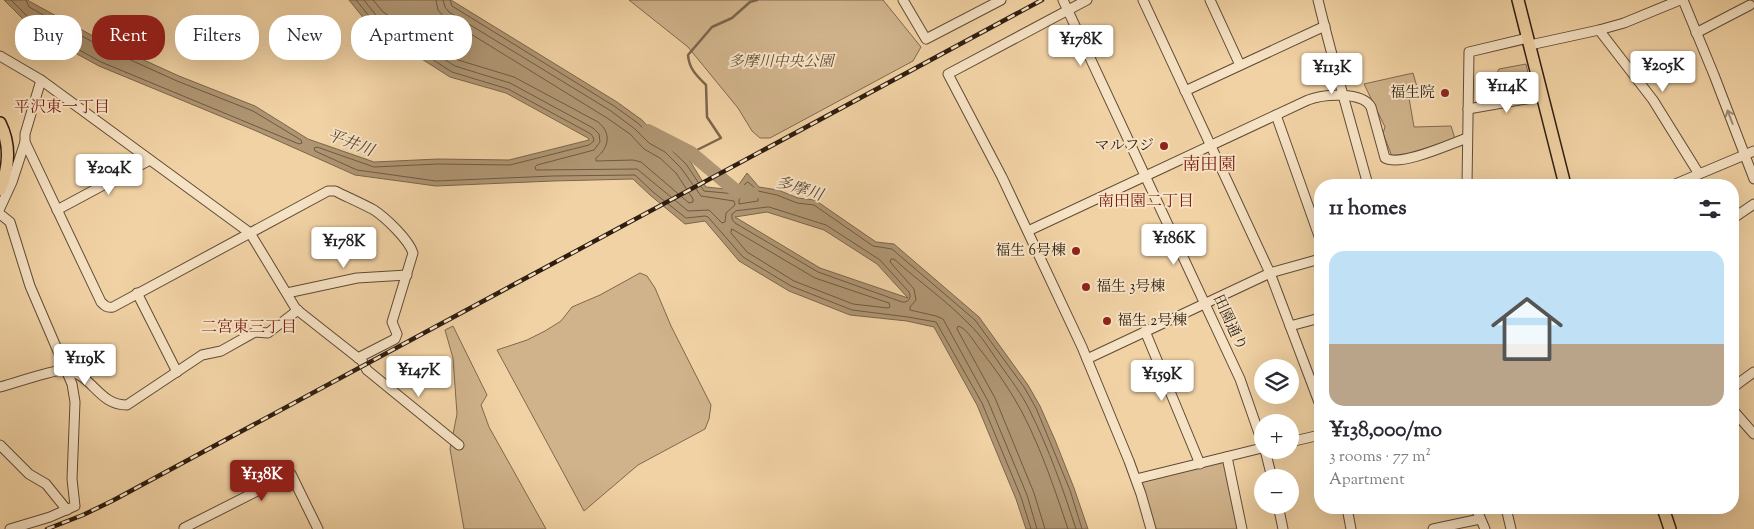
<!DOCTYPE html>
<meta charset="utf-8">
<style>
:root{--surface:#fff;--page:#f2f2f3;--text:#2b2b33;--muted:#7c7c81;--line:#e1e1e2;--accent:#8f2418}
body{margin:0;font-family:"Sorts Mill Goudy","Noto Serif JP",serif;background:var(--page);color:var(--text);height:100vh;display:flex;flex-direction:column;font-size:19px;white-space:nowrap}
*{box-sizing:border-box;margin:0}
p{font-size:16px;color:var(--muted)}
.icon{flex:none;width:28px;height:28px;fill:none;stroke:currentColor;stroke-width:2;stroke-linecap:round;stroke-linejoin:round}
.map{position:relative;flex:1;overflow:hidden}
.side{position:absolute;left:1314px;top:179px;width:425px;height:335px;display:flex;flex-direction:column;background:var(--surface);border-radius:20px;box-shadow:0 5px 20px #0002}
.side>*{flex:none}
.guide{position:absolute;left:15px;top:15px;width:475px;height:45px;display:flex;gap:10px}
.controls{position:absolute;left:1254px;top:359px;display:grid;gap:10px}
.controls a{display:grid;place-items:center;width:45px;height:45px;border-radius:50%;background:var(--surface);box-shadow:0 5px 20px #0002;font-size:25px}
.price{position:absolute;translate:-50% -42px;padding:0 11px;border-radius:5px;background:#fff;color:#222;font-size:16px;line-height:32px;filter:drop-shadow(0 1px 2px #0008)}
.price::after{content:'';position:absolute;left:50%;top:30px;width:15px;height:11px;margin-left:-8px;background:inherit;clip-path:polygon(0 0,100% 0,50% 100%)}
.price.current{background:var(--accent);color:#fff}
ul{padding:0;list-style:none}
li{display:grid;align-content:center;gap:10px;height:265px;padding:0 15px}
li+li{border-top:1px solid var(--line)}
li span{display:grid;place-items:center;height:155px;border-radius:15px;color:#555}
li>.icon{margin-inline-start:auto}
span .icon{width:90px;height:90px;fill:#fffc;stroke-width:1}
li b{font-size:21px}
h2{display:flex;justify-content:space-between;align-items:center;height:60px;padding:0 15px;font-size:21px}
.tag{padding:0 18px;border-radius:20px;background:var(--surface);box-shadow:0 5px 20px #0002;font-size:18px;line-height:45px}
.tag.current{background:var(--accent);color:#fff}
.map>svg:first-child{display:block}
</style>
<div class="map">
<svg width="1754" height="529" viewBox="0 0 1754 529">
<rect width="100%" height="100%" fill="#f1d2a4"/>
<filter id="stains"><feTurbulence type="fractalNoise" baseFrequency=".004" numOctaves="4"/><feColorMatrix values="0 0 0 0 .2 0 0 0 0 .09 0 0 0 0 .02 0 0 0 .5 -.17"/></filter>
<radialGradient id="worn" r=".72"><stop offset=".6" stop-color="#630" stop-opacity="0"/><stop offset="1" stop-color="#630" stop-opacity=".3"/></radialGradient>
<!-- green -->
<g fill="#d0b38b" stroke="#7f684e">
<polygon points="629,0 883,0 921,47 913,61 770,138 760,138 752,131 738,108 688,47"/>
<polygon points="1526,64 1533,95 1495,101 1495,77 1499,69"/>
<polygon points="1413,73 1417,87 1408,92 1414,127 1451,126 1455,139 1393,159 1383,133 1385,127 1364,84"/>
<polygon points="640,273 647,276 655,288 671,326 711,405 709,419 705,429 638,465 584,511 497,350 527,340 545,331 561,321 572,307 600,295"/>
<polygon points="453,326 487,395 481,405 489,427 546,529 464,529 450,449 457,414 453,358 445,330"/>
<polygon points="1224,460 1239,529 1152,529 1138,482"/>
</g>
<!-- water -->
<path fill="#af9572" stroke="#7b654b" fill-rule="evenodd" d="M4,0H27L104,42L179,76L255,106L308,139L374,162L438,159L509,160L589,140L588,138L506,93L450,77L370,26L349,0H451L617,102L642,120L655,134L671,142L690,161L706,187L735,190L747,173L759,187L778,190L798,198L815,200L876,242L894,244L979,317L1028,385L1040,406L1055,440L1074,488L1088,529H1026L1016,499L977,405L934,327L907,321L850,315L789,291L739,261L705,221L685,224L650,195L633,179L553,181L436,186L355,175L254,130L99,66L35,31ZM767,212L824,230L877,264L908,298L820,268L735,217Z"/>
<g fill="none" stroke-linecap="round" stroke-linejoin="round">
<!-- shore -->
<g stroke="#6e5a42" stroke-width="1">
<polyline points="11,0 38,27 101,62 299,144 302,143 301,140 253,111 177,81 102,47 29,7 26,0"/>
<polyline points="356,0 374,22 452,72 508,89 591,134 593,137 594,141 589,145 510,165 438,164 374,167 317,147 314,148 315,151 357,170 436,181 553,176 635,175 653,192 686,218 705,216 708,217 743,257 791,286 852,310 908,317 936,322 982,403 1021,497 1031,529"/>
<polyline points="364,0 378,18 455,66 510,83 593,128 599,134 600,142 594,150 537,165 535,167 536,170 637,169 688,211 709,210 722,223 725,222 726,213 735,205 734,201 701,196 681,168 665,152 649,143 635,129 611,111 449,12 445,7 443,0"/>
<path d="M373,0L383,12L458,60L514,77L598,122C612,133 609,148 596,158V161L633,160L641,162L689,203L693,202V199L676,173L660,158L644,149L630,134L607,118L445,18L438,10L436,0"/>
<polyline points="450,0 452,6 614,106 639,124 652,138 668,147 686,164 704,191 736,194 746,183 748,182 758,191 777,195 797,203 814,205 873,246 892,249 975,320 1024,387 1036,408 1070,490 1082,529"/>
<polygon points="748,192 758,198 758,201 739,204 739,200"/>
<path d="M769,207L826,225L880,260L909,292C912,298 908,303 902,302L818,272L735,223L732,219V214L736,211Z"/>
<polygon points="732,229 815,278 889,303 890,307 888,308 853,304 794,281 747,252 731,233"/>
<path d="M1037,529L1027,495L988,401L943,319L936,316L910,310V307L916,300L914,289L890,262L891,259H894C918,281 946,300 969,324C981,335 990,350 999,363C1010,379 1022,394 1030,411C1049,449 1063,489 1076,529"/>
<path d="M1045,529L1034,493L995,398L957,329L958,326C966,328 973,340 978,347C995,368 1011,391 1023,414C1042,451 1055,490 1068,529"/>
</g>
<!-- stream -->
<path stroke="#7b654b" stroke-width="2.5" d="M691,153L721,138L707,117L706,85C697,76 689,69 688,55L712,27L732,18L750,2L757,0"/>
<!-- river -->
<polyline stroke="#af9572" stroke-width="14" points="648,131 691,153 735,190 752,194"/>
<defs>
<g id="minor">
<polyline points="903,0 926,39 1001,0"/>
<polyline points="1063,0 1240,379 1262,442"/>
<polyline points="1087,0 948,74 1002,177 1082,347 1129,461 1141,494 1151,529"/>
<polyline points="1143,0 1270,273 1320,405"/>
<polyline points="1210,0 1240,65"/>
<path d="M1318,0C1333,62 1351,123 1368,185"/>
<polyline points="1683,0 1714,75 1754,179"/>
<polyline points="1599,30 1653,100 1699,174"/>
<polyline points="1696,33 1750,5"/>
<polyline points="1530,45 1599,30 1624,23 1680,0"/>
<polyline points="0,56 41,80 250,233 296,309 362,361 367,370 459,445"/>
<path d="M41,80L25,134V142L101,302C105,306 107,308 113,307L328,191H335C347,197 361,203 374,210C386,218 409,240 413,253L392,322L397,334L395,339L358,358"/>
<polyline points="1185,91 1325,26"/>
<polyline points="1468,109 1543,96"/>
<polyline points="1276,115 1320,239"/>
<polyline points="1467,185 1469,52 1528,38"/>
<polyline points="1673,185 1754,151"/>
<polyline points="0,208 12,182 25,142"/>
<polyline points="57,210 150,160"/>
<polyline points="0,214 10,222 30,286 72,384 75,402 72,479 75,506 50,517 10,529"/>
<polyline points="1732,219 1754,204"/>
<path d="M1028,231L1308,100C1323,94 1362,91 1371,107L1385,158C1400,167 1450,144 1467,138"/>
<polyline points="137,293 177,372"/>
<polyline points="287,293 357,278 407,275"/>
<polyline points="1290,326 1320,318"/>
<polyline points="1145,331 1200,464"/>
<polyline points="1087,359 1270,273 1320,259"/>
<path d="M0,387C12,384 55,369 64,370C93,373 97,405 127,405L202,355L221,351L255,332L268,333L298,310"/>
<polyline points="1732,388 1754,372"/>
<polyline points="1732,409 1754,434"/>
<polyline points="1290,442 1320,435"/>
<polyline points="0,445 29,474 46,484 67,510"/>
<polyline points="1265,450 1272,478"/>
<polyline points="1227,457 1242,529"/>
<polyline points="1136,479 1262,448"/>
<polyline points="1278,505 1283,529"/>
<polyline points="1347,508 1351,529"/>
<polyline points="1476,508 1485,529"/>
<polyline points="1506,508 1511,529"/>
<polyline points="184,529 184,528 291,474 318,529"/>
<polyline points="1433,529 1480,519"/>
</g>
<g id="major">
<polyline points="1518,0 1565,185"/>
<path d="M0,123C11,145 9,168 0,190"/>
<polyline points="1663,508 1670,529"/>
</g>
</defs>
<!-- minor casing -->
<use href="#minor" stroke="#5f4b36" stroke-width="11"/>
<!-- major casing -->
<use href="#major" stroke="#2e1e11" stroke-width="14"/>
<!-- minor -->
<use href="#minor" stroke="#f6e2c4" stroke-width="9"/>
<!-- major -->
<use href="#major" stroke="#f1d2a4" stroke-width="11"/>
<defs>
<polyline id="rail" points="47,529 83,515 112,501 1042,0"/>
</defs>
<!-- rail casing -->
<use href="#rail" stroke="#2e1e11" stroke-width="4.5"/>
<!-- rail -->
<use href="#rail" stroke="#f6e2c4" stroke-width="2.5" stroke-dasharray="8" stroke-linecap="butt"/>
</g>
<!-- one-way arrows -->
<defs><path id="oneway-shaft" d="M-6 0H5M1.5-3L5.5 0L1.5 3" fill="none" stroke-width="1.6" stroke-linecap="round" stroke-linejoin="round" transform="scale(1.25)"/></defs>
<use stroke="#9c8a73" href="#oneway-shaft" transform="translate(1730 117) rotate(-111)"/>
<!-- markers -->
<g fill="#8f2418" stroke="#f6e2c4" stroke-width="2">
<circle cx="1445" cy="93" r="5"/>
<circle cx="1164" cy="146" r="5"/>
<circle cx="1076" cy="251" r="5"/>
<circle cx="1086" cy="287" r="5"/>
<circle cx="1107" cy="321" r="5"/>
</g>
<g text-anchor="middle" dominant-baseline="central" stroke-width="4" stroke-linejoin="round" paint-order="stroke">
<!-- park labels -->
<g font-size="15" font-style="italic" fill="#5f4b36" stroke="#f6e2c4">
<text x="781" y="62">多摩川中央公園</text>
</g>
<!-- poi labels -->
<g font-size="15" fill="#2e1e11" stroke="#f6e2c4" text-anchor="end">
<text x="1435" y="93">福生院</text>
<text x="1154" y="146">マルフジ</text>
<text x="1066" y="251">福生 6号棟</text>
<text x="1096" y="287" text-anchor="start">福生 3号棟</text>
<text x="1117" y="321" text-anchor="start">福生 2号棟</text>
</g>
<!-- street labels -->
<g font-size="15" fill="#2e1e11" stroke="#f6e2c4">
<text transform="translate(1229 323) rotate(65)">田園通り</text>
</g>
<!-- neighbourhood labels -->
<g font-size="16" fill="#7a1f14" stroke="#f6e2c4">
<text x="62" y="108">平沢東一丁目</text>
<text x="1146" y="202">南田園二丁目</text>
<text x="249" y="328">二宮東三丁目</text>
</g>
<!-- water labels -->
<g font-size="16" font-style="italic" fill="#5b4833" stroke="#f6e2c4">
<text transform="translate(350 144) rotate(21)">平井川</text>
<text transform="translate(799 190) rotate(17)">多摩川</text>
</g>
<!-- quarter labels -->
<g font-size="18" fill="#7a1f14" stroke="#f6e2c4">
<text x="1209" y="166">南田園</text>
</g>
</g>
<rect width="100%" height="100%" filter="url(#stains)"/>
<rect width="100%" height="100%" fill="url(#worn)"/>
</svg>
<div class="controls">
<a><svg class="icon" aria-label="layers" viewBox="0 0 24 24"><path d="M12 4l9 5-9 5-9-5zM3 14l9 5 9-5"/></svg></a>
<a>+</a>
<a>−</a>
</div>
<b class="price" style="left:1081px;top:67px">¥178K</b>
<b class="price" style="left:1663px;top:93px">¥205K</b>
<b class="price" style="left:1332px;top:95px">¥113K</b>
<b class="price" style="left:1507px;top:114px">¥114K</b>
<b class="price" style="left:109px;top:196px">¥204K</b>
<b class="price" style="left:1174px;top:266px">¥186K</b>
<b class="price" style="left:344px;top:269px">¥178K</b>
<b class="price" style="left:85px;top:386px">¥119K</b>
<b class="price" style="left:419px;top:398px">¥147K</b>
<b class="price" style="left:1162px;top:402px">¥159K</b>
<b class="price current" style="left:262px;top:502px">¥138K</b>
<div class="guide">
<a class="tag">Buy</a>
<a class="tag current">Rent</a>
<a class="tag">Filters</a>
<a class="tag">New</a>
<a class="tag">Apartment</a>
</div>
<section class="side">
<h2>11 homes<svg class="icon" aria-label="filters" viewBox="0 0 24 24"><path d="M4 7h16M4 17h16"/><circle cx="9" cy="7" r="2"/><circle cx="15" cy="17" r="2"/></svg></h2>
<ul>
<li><span style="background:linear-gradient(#bfe0f5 60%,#b9a48a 0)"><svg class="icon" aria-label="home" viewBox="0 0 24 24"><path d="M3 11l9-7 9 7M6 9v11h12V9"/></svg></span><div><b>¥138,000/mo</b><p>3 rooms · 77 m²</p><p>Apartment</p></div></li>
</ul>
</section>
</div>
